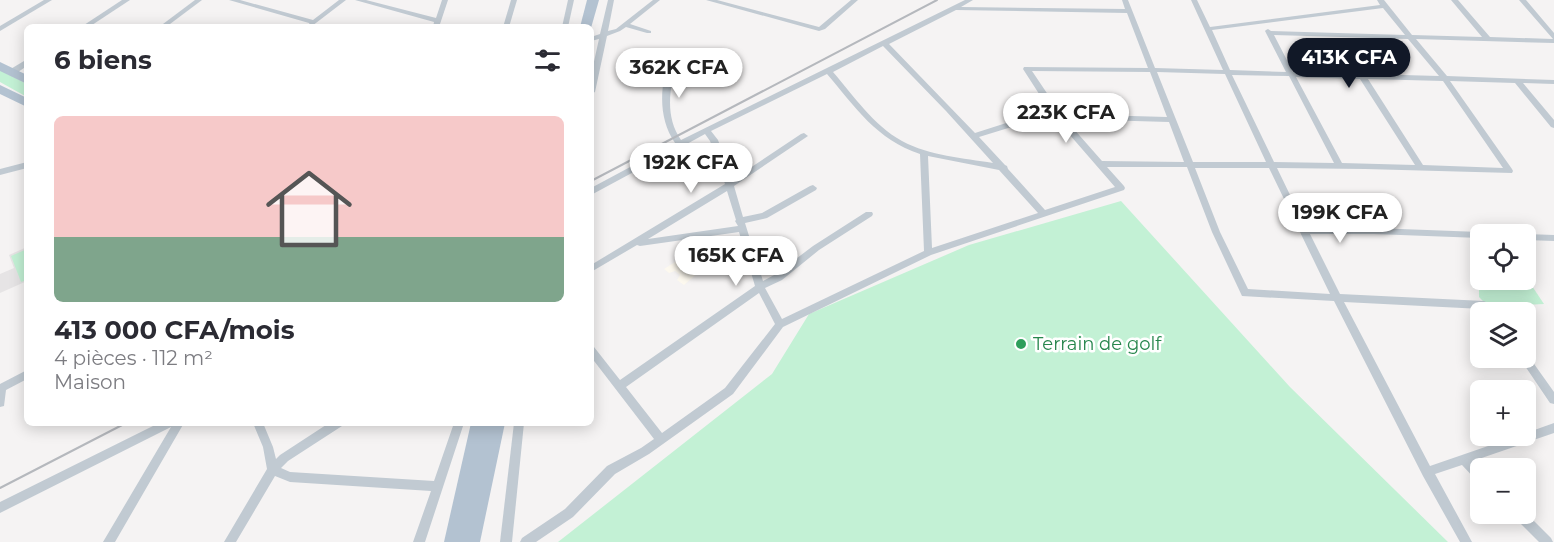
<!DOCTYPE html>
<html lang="fr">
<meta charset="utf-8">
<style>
:root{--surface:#fff;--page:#f2f2f3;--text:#2b2b33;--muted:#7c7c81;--line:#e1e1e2;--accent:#111827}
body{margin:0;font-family:Montserrat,sans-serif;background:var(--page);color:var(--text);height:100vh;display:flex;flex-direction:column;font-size:22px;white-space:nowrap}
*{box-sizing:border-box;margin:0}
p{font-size:20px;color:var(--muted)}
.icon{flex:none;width:33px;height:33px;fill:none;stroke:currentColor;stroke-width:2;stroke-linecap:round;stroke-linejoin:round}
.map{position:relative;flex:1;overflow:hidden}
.drawer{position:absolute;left:24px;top:24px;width:570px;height:402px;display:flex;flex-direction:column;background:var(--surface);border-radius:9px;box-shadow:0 3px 15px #0003}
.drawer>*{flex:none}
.fabs{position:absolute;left:1470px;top:224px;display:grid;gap:12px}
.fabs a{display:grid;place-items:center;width:66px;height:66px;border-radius:9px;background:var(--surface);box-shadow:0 3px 15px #0003;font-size:30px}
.price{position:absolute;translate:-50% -51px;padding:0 14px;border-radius:21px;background:#fff;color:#222;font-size:20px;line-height:39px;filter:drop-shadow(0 2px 3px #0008)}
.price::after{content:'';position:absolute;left:50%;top:36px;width:18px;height:14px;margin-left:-9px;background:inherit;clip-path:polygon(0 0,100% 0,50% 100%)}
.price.selected{background:var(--accent);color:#fff}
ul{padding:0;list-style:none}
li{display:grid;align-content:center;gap:12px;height:318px;padding:0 30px}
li+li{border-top:2px solid var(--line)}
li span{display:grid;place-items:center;height:186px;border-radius:9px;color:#555}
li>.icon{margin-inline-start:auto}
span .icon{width:108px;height:108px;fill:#fffc;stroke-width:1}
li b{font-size:26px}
h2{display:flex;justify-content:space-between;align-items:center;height:72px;padding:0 30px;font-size:26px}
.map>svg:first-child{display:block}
</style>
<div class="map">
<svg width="1554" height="542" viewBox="0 0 1554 542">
<rect width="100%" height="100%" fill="#f5f3f3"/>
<!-- commercial -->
<polygon fill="#fdf9ef" points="686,255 699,272 684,285 677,280 680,275 675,271 669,273 664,269"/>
<!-- education -->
<polygon fill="#e6e4e5" points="27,247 27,281 0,293 0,274 14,268 9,255"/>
<!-- green -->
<g fill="#c3f1d5">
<polygon points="0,70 27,84 27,97 0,82"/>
<polygon points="1121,201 1290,387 1448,542 558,542 772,374 809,314 969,245"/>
<polygon points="27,249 27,280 21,282 11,256"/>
<polygon points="1480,267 1480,279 1526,279 1526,277 1544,304 1489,307 1479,297 1479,280 1474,268"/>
</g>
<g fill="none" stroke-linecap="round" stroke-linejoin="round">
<!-- minor -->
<g fill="#c1cad2" fill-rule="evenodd">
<polygon points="44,0 52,0 0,31 0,26"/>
<polygon points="122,0 130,0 89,27 81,27"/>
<polygon points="195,0 202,0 166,27 159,27"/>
<polygon points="229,0 240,0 313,20 339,0 346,0 312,26 310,25 309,23"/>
<polygon points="355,0 366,0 436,18 442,0 448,0 439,27 433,27 434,22"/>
<polygon points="511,0 517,0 509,27 503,27"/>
<polygon points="568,0 574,0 568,27 562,27"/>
<polygon points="608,0 614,0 608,31 616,29 653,0 660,0 630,24 651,31 651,33 647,33 626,27 620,31 607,36 595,92 591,94 591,75 599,39 591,41 591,37 600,34"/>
<polygon points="706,0 717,0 819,27 851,0 858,0 825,29 819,31"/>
<path d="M965,0H973L961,7L1125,9L1122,0H1128L1155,68L1223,70L1191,0H1197L1210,27L1380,5L1377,0H1384L1412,35L1482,37L1451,0H1458L1490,37L1553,39L1519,0H1526L1554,33V43L1416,39L1447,76L1554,80V84L1523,83L1554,120V128L1551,127L1515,83L1450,81L1512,169L1513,171L1512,173L1365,169L1277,168L1306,228H1374L1480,232L1484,234H1480V238L1374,234H1310L1340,294L1484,301L1499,309L1501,312H1488L1482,309L1344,302L1430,466L1520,435H1526V433L1554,423V433L1473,461L1480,469V481L1476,480L1462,465L1435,474L1472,542H1460L1423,476L1334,301L1242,296L1212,232L1187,167H1107L1124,186L1125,188L1124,190L931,255L783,327L733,394L649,454L615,474L573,517L536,542H520L522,538L565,509L607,466L641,448L654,439L591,357V346L594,347L620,380L755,286L739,232L640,246L637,245L591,272V265L725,184L710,141L705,134L685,145L684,147H680L591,195V188L675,143C657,117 660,83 671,54H674L678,56C671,84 663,114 681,140ZM1383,8L1405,35L1271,31L1268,29L1266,30L1265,31L1286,72L1230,70L1212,30ZM956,10L1127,13L1148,68L1024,67L1023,69L1052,114L1037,113L975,133L889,44ZM1274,35L1408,39L1439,76L1293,72ZM883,46L946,111L993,163C963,158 930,156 902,141C873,125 854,96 833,72ZM1032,71L1150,72L1167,117L1061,114ZM1157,72L1225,74L1266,162H1193ZM827,74C856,108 876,139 920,154L924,251L782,319L765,288L782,280L819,250L872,216L873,214L872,212H866L813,246L776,274L763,281L745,223L767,218L816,190L817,188L813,185L810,186L762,213L743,217L734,186L808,136L804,133L801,134L732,180L718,140L711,131ZM1232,75L1289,76L1334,163L1274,162ZM1296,77L1360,79L1415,165L1342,163ZM1368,79L1443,81L1503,168L1423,165ZM1037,119H1056L1115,187L1045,210L1008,169L1007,166L1005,165L979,137ZM1065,119L1169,122L1184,162L1102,161ZM928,156L999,170L1038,213L932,248ZM1195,168H1269L1330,294L1248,289L1220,232ZM727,191L736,220L735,221L738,226L648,239ZM759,293L775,324L725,388L662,433L626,387Z"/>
<polygon points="24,61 27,61 27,66 15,74 9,74 9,70"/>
<polygon points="27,162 27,168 0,175 0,169"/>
<polygon points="1525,234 1526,234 1554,235 1554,241 1526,240"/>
<polygon points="1526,353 1527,354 1554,392 1554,404 1550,403 1521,360 1519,357 1526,357"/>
<polygon points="27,370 27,379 6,390 4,406 0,407 0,384"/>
<polygon points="159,423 184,423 115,542 103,542 171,427 0,513 0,502"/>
<polygon points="253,423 263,423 273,447 276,459 280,455 329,423 343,423 342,426 288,461 281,468 290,472 434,481 454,423 464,423 425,542 413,542 431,491 290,482 275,476 236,542 224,542 267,469 263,447"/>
<polygon points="514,423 524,423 512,542 500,542"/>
<polygon points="1512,513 1526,513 1551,538 1553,542 1539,542 1514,517"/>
</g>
<!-- primary -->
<g fill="#b3c2d1" fill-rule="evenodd">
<polygon points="587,0 599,0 591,28 580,27"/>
<polygon points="0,62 27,75 27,84 0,71"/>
<polygon points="0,85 27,98 27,107 0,94"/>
<polygon points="471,423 505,423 480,542 444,542"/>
</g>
<!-- rail -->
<g stroke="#b5b8bd" stroke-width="2">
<polyline points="591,181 937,0"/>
<polyline points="0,488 126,423"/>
</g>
</g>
<!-- markers -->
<circle fill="#2e9e5b" stroke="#fff" stroke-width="2" cx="1021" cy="344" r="6"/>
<g text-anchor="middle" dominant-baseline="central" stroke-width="5" stroke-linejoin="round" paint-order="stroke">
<!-- leisure labels -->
<g font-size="18" fill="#27864d" stroke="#fff" text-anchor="start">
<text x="1033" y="344">Terrain de golf</text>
</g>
</g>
</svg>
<div class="fabs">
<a><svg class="icon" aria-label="locate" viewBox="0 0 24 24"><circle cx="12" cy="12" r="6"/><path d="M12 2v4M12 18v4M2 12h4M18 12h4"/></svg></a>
<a><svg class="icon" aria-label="layers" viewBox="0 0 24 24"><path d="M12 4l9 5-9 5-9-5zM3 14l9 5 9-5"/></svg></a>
<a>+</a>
<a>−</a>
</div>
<b class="price selected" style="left:1349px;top:89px">413K CFA</b>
<b class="price" style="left:679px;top:99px">362K CFA</b>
<b class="price" style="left:1066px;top:144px">223K CFA</b>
<b class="price" style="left:691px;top:194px">192K CFA</b>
<b class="price" style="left:1340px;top:244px">199K CFA</b>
<b class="price" style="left:736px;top:287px">165K CFA</b>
<section class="drawer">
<h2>6 biens<svg class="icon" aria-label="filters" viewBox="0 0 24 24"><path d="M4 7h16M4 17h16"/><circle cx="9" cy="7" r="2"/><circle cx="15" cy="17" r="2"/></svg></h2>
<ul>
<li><span style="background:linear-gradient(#f6c9c9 65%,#7fa58c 0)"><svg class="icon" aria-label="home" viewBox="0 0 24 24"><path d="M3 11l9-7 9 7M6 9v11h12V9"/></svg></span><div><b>413 000 CFA/mois</b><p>4 pièces · 112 m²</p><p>Maison</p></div></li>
</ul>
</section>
</div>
